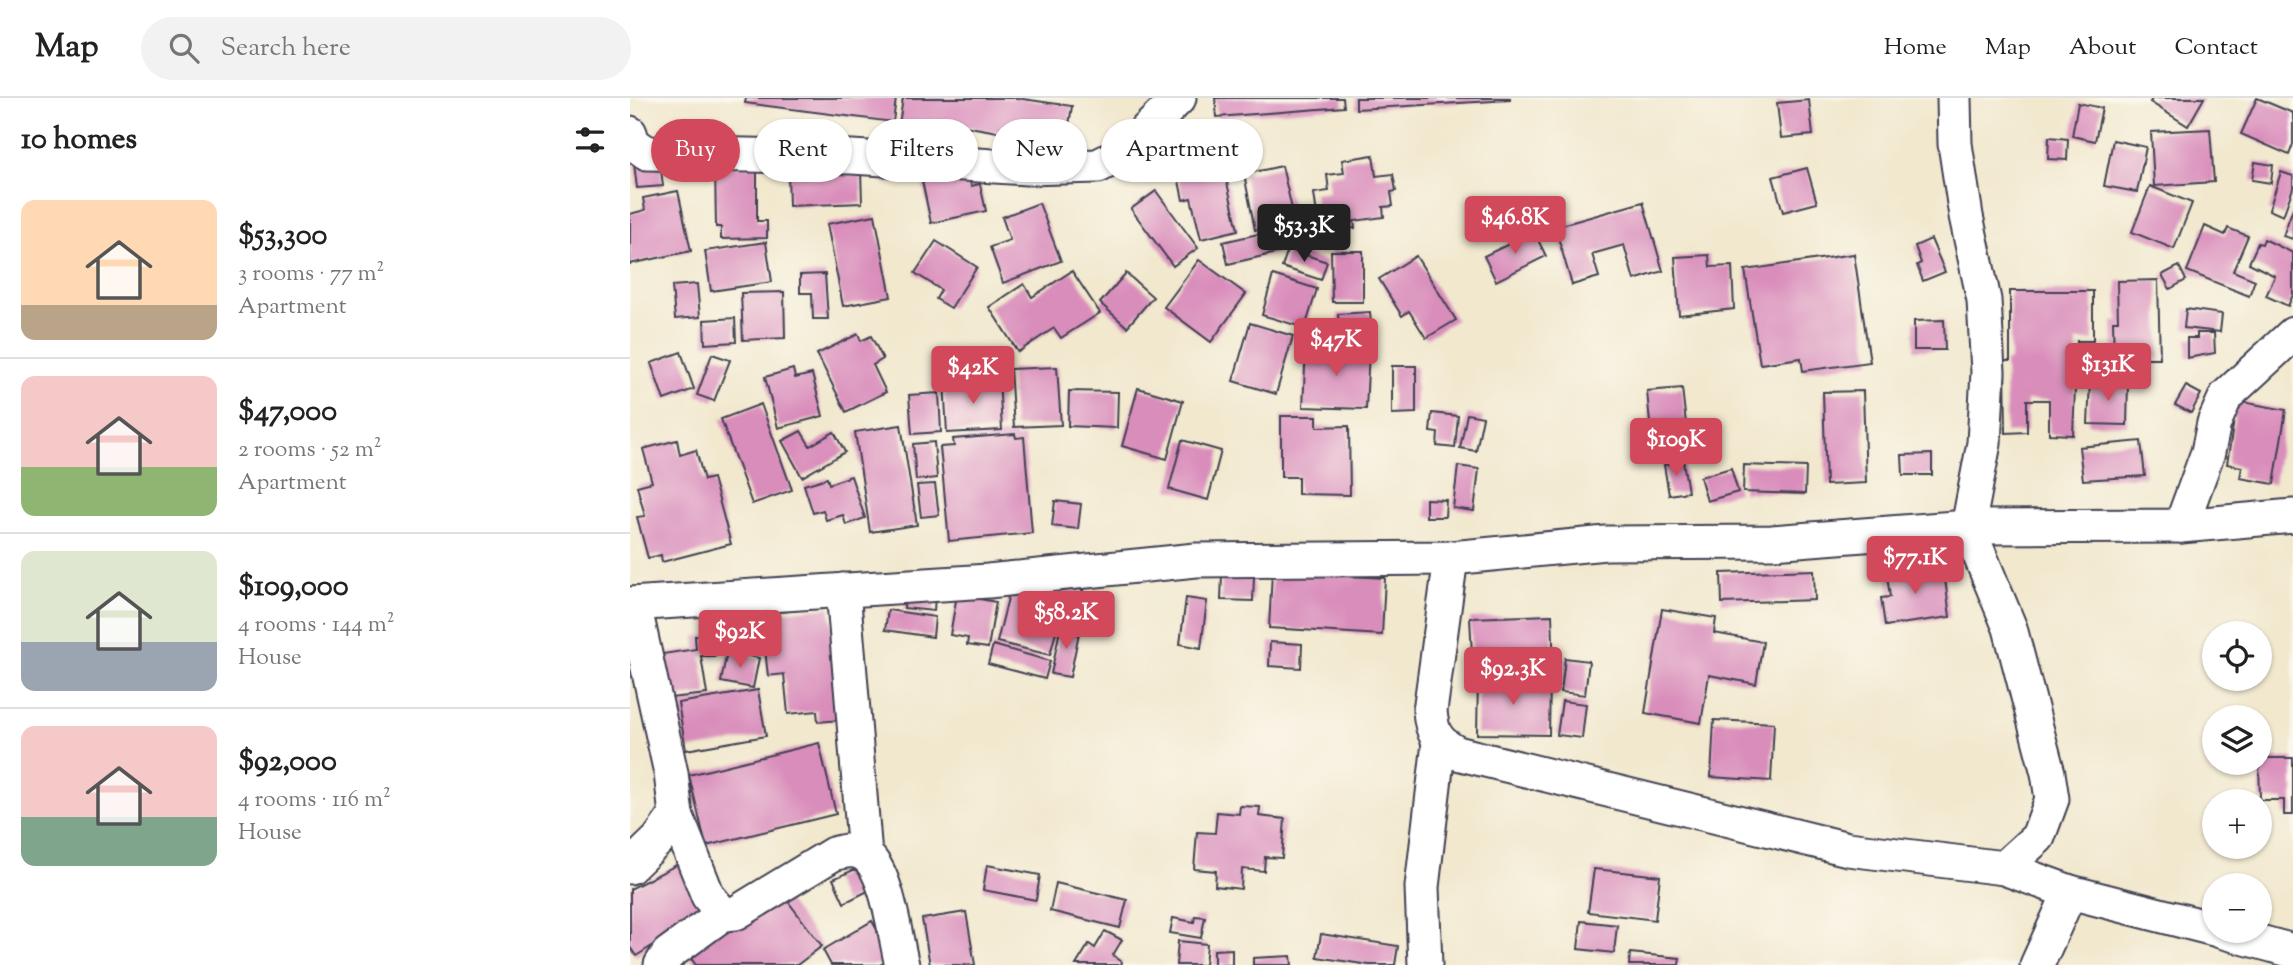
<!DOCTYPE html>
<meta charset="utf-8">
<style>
:root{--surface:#fff;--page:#f2f2f2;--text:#222;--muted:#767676;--line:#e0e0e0;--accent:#d1495b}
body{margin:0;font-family:"Sorts Mill Goudy",serif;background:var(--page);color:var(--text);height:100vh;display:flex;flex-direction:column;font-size:26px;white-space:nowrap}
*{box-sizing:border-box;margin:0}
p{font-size:23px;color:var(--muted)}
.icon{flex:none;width:38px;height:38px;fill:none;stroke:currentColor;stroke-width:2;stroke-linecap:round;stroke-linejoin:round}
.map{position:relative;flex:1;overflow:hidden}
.details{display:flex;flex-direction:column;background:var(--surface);width:630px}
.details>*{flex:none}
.top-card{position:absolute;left:21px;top:21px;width:665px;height:63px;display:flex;gap:14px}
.fabs{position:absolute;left:1572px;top:523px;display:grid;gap:14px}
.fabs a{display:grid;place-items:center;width:70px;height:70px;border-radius:50%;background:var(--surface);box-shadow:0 2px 5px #0004;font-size:35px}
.price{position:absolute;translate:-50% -60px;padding:0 16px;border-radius:7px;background:var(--accent);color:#fff;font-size:23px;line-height:46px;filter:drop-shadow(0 2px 4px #0008)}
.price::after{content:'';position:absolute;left:50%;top:42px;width:21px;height:16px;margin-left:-10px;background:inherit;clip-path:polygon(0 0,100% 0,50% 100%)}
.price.current{background:#222;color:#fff}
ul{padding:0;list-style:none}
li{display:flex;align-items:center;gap:21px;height:175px;padding:0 21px}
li+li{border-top:2px solid var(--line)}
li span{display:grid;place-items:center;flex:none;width:196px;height:140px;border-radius:14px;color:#555}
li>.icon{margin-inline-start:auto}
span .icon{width:84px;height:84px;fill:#fffc;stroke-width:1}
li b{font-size:30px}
h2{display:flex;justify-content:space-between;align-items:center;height:84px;padding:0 21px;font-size:30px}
.chip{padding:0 24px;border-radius:32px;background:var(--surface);box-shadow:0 2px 5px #0004;font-size:24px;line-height:63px}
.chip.current{background:var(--accent);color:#fff}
header{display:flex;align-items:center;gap:42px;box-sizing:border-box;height:98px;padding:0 35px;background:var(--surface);border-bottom:2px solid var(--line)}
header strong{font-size:33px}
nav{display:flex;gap:38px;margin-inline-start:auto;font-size:24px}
.search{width:490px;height:63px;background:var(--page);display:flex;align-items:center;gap:18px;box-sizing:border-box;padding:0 24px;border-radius:38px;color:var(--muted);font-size:26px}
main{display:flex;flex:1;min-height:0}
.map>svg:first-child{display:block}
</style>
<header>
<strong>Map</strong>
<div class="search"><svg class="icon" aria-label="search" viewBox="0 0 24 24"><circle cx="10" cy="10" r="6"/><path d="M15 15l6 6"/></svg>Search here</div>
<nav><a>Home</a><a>Map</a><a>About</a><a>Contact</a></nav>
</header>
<main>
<section class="details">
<h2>10 homes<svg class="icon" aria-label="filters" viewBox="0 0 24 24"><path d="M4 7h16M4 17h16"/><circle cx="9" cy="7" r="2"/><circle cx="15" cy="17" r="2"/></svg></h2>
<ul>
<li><span style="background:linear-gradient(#ffd9b3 75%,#b9a48a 0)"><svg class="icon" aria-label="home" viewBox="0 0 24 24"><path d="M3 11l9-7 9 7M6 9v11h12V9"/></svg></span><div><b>$53,300</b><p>3 rooms · 77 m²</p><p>Apartment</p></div></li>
<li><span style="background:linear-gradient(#f6c9c9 65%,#8fb573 0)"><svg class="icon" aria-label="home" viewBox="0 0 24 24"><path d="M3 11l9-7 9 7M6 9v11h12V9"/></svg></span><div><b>$47,000</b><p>2 rooms · 52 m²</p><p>Apartment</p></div></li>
<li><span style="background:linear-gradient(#dfe7d0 65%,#9aa5b1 0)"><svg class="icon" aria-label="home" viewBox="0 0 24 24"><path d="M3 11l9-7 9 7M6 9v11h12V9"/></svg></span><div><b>$109,000</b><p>4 rooms · 144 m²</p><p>House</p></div></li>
<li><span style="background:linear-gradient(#f6c9c9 65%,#7fa58c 0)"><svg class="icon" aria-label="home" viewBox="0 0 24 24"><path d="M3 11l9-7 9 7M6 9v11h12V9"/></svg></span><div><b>$92,000</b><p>4 rooms · 116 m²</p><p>House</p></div></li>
</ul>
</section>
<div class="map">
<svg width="1663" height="867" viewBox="0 0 1663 867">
<rect width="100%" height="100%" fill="#fbf7ec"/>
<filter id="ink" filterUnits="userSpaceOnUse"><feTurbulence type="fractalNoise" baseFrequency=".0143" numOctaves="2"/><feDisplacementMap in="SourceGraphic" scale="14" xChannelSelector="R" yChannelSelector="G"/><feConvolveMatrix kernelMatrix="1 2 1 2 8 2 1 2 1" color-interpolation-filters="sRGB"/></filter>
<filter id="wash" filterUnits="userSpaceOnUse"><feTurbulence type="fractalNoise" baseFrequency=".00686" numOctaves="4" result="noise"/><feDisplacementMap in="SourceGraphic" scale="28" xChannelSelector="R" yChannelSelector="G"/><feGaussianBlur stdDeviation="1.57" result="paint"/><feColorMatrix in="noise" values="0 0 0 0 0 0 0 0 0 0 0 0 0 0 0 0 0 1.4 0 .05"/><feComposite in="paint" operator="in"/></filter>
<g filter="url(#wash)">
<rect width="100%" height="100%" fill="#f1e8ce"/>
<g id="blocks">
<!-- building -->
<g fill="#d98dbb">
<polygon points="116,0 266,0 263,24 115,5"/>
<polygon points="273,0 386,0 442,8 436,46 311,24 309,33 269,27"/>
<polygon points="585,0 713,0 714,9 587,19"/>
<polygon points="726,0 880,0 880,2 726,11"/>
<polygon points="1523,0 1574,0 1558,28 1520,4"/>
<polygon points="1627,0 1663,15 1663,46 1659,57 1611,36"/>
<polygon points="1179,2 1183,37 1151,40 1147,5"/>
<polygon points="1448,5 1472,10 1465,43 1442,38"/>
<polygon points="1580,31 1584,84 1524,88 1521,34"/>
<polygon points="1419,39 1438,41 1437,62 1418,61"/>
<polygon points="1483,42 1516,49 1507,94 1474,88"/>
<polygon points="29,54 33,88 7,90 3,57"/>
<polygon points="743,57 746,78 763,76 766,93 761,94 763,108 753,109 754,119 724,123 725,130 703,132 701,115 687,117 684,95 699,93 697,77 714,75 712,62"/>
<polygon points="591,59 608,132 571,141 561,100 553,102 546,69"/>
<polygon points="1625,64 1643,67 1641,85 1622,82"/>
<polygon points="85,68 127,68 127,123 137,123 137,140 91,141 91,129 86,129"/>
<polygon points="652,68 665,124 625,132 614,76"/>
<polygon points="1177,70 1187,105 1153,114 1143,79"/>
<polygon points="231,72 232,105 159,108 158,75"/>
<polygon points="338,74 341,88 350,86 356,113 301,125 291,78"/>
<polygon points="1651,74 1663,78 1663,90 1653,118 1639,112"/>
<polygon points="1520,88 1562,105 1544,151 1502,134"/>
<polygon points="48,93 61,153 0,166 0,116 15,112 13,100"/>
<polygon points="526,93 568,150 543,168 501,111"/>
<polygon points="1013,104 1033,173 1004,182 994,147 962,156 969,179 942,187 925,129"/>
<polygon points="409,105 431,163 373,185 360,149 380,142 372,119"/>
<polygon points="1663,110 1663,141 1653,138"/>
<polygon points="245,117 261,199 213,208 197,126"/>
<polygon points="1575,128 1595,137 1598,130 1618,138 1603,173 1625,182 1619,198 1557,173"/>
<polygon points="650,131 655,153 598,166 593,144"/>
<polygon points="904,134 916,158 866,183 854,158"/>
<polygon points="1301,141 1315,174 1293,183 1287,167 1291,165 1285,148"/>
<polygon points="1634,141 1663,155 1663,197 1658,208 1636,198 1645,178 1619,165 1628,145 1632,146"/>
<polygon points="306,143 347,169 321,210 306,201 311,192 285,175"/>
<polygon points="136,144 142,184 81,193 75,153"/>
<polygon points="658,151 697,164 691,182 652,169"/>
<polygon points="701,153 733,153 733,204 702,204"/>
<polygon points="1224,156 1240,264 1173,273 1171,260 1130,266 1115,172"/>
<polygon points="1079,157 1080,169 1102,168 1104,211 1049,217 1045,159"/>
<polygon points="786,158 826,222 796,240 779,213 772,218 749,181"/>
<polygon points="569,162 616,196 581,244 534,209"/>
<polygon points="1549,168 1556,182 1540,191 1532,177"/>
<polygon points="442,173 470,215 431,240 424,230 388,254 359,209 394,186 402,199"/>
<polygon points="496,175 523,199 497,229 470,205"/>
<polygon points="195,176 198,221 183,221 182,195 170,195 170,177"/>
<polygon points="643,177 687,191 675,230 632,217"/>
<polygon points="1528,182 1530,260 1484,260 1483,223 1488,223 1487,183"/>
<polygon points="67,186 70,219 45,221 42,188"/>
<polygon points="1380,193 1463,193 1463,243 1447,243 1443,337 1419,336 1419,302 1397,302 1397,334 1376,335 1375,263 1380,263"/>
<polygon points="154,194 155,240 113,242 111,195"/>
<polygon points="1556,211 1592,216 1590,234 1554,230"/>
<polygon points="740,214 742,240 710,242 708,216"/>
<polygon points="105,220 106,244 75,246 74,222"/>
<polygon points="1314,222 1315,252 1284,252 1284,223"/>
<polygon points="620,225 663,238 646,296 603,283"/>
<polygon points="1567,235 1584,235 1585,255 1557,260 1557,240 1567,240"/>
<polygon points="228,236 231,243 241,238 253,261 243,267 256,294 216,314 187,256"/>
<polygon points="676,249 739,252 736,311 673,309"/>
<polygon points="51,254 64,291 34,302 21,265"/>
<polygon points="82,256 100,262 84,303 67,297"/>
<polygon points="762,268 786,268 786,315 762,316"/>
<polygon points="427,269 431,327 384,329 380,271"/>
<polygon points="163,271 165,280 182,276 193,318 148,330 135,279"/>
<polygon points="369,280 372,332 317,335 314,283"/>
<polygon points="1460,283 1498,285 1497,327 1458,326"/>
<polygon points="1556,288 1571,296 1561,315 1545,307"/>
<polygon points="508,290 553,303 537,361 492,348"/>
<polygon points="1052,290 1058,343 1022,346 1017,293"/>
<polygon points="439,293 488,294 487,330 438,328"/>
<polygon points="1233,293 1236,385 1196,387 1193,294"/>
<polygon points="309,295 311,334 282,336 279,297"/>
<polygon points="1607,303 1656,312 1644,386 1610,380 1612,369 1597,366"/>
<polygon points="131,306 162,392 122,406 91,321"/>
<polygon points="802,315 828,318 825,350 807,348 808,335 800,334"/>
<polygon points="837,316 853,319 846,353 830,350"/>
<polygon points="651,318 687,318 687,329 719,328 720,397 668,396 668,379 651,379"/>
<polygon points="271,327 287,427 240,434 225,334"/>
<polygon points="171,333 180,348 204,334 215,354 172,379 152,343"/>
<polygon points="385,336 386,340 394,339 402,435 319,443 310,349 324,348 323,341"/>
<polygon points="47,342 50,357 66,352 74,382 83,380 101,446 32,464 31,457 18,460 7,419 15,418 7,388 22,384 13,351"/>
<polygon points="552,342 591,353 578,402 539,391"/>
<polygon points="1511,343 1515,378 1453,382 1449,349"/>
<polygon points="304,344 307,380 286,382 283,346"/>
<polygon points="1302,356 1302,377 1273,377 1272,357"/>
<polygon points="1053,363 1058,394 1039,397 1034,367"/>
<polygon points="1114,367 1176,369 1175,396 1113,394"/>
<polygon points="828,368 849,371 844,413 823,410"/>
<polygon points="1101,370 1108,394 1077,403 1070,379"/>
<polygon points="221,378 235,420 216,427 213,417 196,422 193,412 183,415 174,387 197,380 199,386"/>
<polygon points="305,386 309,417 291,419 287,387"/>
<polygon points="796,401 816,402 815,419 796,419"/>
<polygon points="425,403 451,406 448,431 422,428"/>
<polygon points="1285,465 1287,476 1314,473 1320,519 1255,528 1251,500 1260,499 1256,470"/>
<polygon points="1184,472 1185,502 1092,505 1091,475"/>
<polygon points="642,474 755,480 752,537 639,530"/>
<polygon points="592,476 624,478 623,503 591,502"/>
<polygon points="383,480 408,480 453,492 447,513 432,510 420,557 367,544"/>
<polygon points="276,494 305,498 304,513 274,510"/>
<polygon points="327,497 366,504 358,550 337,547 338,540 320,537"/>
<polygon points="556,500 577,503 571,550 550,546"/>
<polygon points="199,509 220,621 188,624 187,613 158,616 154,576 138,578 131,516"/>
<polygon points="1032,511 1086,520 1084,535 1133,544 1126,586 1079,577 1071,625 1015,615"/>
<polygon points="258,512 305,519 303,539 255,532"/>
<polygon points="922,517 924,571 843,574 840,520"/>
<polygon points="431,527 450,530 440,579 421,576"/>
<polygon points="85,537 86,558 71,558 77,596 40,600 33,556 66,551 65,538"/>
<polygon points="104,539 123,544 121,553 101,547"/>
<polygon points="640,544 672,546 671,570 639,568"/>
<polygon points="363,547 420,563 415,581 358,566"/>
<polygon points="97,553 129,560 123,590 91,584"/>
<polygon points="935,560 959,563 955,597 931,594"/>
<polygon points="848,581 920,583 919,637 847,636"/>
<polygon points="128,592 136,638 56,652 48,605"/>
<polygon points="932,603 956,606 952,640 927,637"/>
<polygon points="1084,622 1144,625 1141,683 1081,679"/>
<polygon points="189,645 206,716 76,748 59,677"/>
<polygon points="1629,660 1663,660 1663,717 1654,717 1654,702 1630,702"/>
<polygon points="610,708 630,709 629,718 655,721 652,760 635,759 634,773 612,771 611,791 585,788 586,773 564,771 567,734 585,735 587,714 609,716"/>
<polygon points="52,764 77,814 6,858 0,849 0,791"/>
<polygon points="357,767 410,777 406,802 353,792"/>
<polygon points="228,770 238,793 214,805 203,781"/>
<polygon points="964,771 1030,778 1025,822 958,814"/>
<polygon points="426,785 497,802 490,830 420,813"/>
<polygon points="150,793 192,848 167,867 66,867 57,855"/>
<polygon points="336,814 345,867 300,867 292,821"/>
<polygon points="565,818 575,819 571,840 540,835 543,820 564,824"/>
<polygon points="242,823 263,860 250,867 201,867 193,852"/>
<polygon points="951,823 987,827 984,855 948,851"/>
<polygon points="475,833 492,842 483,857 492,864 491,867 446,867 459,846 465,850"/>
<polygon points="691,836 768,848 765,867 739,867 687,859"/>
<polygon points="548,843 577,846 575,867 546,867"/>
<polygon points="602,851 602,867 584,867 584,852"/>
<polygon points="1000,855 1050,860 1049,867 999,867"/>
<polygon points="661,858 662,867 623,867 623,860"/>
</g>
</g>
</g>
<g filter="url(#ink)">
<use href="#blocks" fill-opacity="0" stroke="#414051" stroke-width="2"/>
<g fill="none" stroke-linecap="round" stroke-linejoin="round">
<defs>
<g id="street">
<polyline points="1324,0 1325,46 1336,118 1354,202 1358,274 1354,345 1338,429 1380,530 1418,675 1422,701 1408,739 1374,770"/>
<polyline points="0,35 3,45 17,55 222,59 397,70 468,68 493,55 549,0"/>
<polyline points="1551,428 1578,354 1584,325 1596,298 1663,236"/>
<path d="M821,460L800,613C802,636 807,644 827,655L1218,751L1374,770L1440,794L1584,831"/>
<polyline points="213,492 235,757"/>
<polyline points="0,506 358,483 566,462 821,460 976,445 1142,444 1338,429 1551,428 1663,418"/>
<path d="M46,717L78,798L93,816L106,815L203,756C214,753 225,750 235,757C258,773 265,840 272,867"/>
<polyline points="0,769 28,742 46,717 41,675 4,506"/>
<polyline points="1590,833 1663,853"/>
<polyline points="31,867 38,856 93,816"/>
<polyline points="795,867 792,789 809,645"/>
<polyline points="1407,867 1440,794"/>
</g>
</defs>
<!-- street casing -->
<use href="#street" stroke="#414051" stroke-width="37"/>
<!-- street -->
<use href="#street" stroke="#fff" stroke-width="33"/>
</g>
</g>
</svg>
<div class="fabs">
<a><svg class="icon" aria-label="locate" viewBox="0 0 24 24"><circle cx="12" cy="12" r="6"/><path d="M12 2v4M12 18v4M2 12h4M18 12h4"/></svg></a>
<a><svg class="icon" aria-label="layers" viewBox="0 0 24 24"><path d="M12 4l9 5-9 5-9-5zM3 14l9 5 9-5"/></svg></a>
<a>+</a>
<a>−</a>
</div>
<b class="price" style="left:885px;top:158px">$46.8K</b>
<b class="price current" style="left:674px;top:166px">$53.3K</b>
<b class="price" style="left:706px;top:280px">$47K</b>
<b class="price" style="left:1478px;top:305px">$131K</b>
<b class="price" style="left:343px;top:308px">$42K</b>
<b class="price" style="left:1046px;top:380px">$109K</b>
<b class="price" style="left:1285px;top:498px">$77.1K</b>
<b class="price" style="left:436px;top:553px">$58.2K</b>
<b class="price" style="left:110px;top:572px">$92K</b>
<b class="price" style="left:883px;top:609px">$92.3K</b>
<div class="top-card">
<a class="chip current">Buy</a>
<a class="chip">Rent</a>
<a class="chip">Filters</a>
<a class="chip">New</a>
<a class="chip">Apartment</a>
</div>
</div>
</main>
